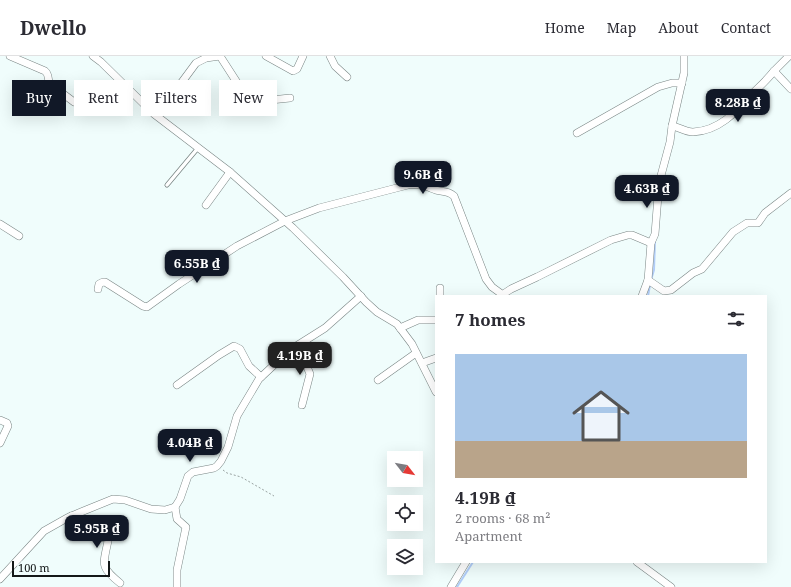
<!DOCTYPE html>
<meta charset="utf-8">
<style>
:root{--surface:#fff;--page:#f2f2f3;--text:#2b2b33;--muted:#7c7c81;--line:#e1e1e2;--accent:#111827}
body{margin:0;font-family:"Noto Serif",serif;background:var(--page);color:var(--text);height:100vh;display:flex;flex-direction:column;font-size:15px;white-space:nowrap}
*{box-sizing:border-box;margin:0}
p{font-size:13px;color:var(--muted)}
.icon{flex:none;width:22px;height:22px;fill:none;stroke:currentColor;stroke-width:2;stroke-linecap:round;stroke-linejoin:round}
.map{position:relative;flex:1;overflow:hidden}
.drawer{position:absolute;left:435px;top:239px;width:332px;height:268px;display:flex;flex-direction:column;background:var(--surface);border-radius:0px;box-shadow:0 4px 16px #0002}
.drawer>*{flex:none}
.banner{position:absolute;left:12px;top:24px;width:363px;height:36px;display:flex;gap:8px}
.needle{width:26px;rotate:121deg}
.controls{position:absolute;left:387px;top:395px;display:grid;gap:8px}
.controls a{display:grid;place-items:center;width:36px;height:36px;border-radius:0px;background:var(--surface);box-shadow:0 4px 16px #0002;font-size:20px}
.scale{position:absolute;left:12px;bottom:10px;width:98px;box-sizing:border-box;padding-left:4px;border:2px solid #141818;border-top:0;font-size:11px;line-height:14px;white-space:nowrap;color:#141818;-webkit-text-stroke:3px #f0fdfc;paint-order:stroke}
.price{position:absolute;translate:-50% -34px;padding:0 9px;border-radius:8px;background:var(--accent);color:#fff;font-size:13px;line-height:26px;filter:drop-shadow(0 1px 2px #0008)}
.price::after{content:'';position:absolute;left:50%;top:24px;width:12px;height:9px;margin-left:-6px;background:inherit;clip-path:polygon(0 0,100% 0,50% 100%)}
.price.on{background:#222;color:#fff}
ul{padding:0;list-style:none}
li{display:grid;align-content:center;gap:8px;height:212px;padding:0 20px}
li span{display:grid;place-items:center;height:124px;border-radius:0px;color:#555}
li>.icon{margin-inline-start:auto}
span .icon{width:72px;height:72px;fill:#fffc;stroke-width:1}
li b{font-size:17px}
h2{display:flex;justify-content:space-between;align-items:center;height:48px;padding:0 20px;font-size:17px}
.tag{padding:0 14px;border-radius:0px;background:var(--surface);box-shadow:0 4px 16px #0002;font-size:14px;line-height:36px}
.tag.on{background:var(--accent);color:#fff}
header{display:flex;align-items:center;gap:24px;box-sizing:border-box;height:56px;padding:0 20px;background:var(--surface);border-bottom:1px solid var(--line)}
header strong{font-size:19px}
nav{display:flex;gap:22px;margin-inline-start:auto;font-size:14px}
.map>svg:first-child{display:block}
</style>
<header>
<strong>Dwello</strong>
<nav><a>Home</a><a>Map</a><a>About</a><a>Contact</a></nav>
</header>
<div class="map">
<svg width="791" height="531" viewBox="0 0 791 531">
<rect width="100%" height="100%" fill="#f0fdfc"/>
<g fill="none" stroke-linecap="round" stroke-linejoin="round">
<!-- stream -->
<g stroke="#b1cdf8" stroke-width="2">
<polyline points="651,224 654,214 655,185"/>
<polyline points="648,240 650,229"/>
<polyline points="457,531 473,506"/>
</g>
<defs>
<polyline id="lane" points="167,129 198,92"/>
<g id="street">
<path d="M10,0L45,15C50,19 47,24 50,28L74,46"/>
<polyline points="93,0 101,6 154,58 230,116 293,172 343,221 366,246 377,256 397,268 412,288 436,336"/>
<polyline points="220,0 247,42 251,46 290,42"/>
<polyline points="266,0 293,15 297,13 303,0"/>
<polyline points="330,0 335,10 347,21"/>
<polyline points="774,15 789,0"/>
<polyline points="146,50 179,30 196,7 206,2 220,0"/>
<path d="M672,70C679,71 685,76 693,76C719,75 736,56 752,38C759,31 767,24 774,15L791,33"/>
<polyline points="577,77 658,31 672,27 682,27"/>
<polyline points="206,149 230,116"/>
<polyline points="0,168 19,180"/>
<polyline points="648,224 664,235 671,234 693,217 702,213 733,176 747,167 758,167 765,157 791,137"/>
<path d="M98,233L99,228L103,226H105L143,250L147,251L179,228L237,190L285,165L319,152L408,129C418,128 425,129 433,133C441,137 446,133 454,140L486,223L492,231L503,239"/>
<polyline points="440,240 440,232"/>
<polyline points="503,240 505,237 511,233 537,221 611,184 628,179 632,179 651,187"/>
<polyline points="642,240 648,224 651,187 655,178 659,127 670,86 672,70 684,17 684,0"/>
<polyline points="400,272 418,264 436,264"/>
<polyline points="295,291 305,306 310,318 302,349"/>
<polyline points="422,307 436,302"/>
<polyline points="378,324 416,297"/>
<polyline points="177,329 219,299 234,290 240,293 249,310 261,321"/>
<polyline points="0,364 7,367 8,370 0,387"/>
<polyline points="175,451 177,463 186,471 177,514 177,531"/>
<path d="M71,460L76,467L86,480L107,482L108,485C103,509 100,511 120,527"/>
<polyline points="637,506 671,531"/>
<polyline points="0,523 44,475 67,462 81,456 113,443 125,444 151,453 165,454 175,451 180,443 188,420 193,416 214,412 217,410 221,405 228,391 237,360 259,323 290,294 325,272 361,240"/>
<polyline points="451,531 466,506"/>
</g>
</defs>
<!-- lane casing -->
<use href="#lane" stroke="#798584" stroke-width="5"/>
<!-- street casing -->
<use href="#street" stroke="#798584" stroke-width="8"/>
<!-- path -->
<polyline stroke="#99a2a1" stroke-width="1" stroke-dasharray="2 2" stroke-linecap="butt" points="223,414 227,417 241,421 274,440"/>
<!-- lane -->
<use href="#lane" stroke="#fff" stroke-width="3.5"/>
<!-- street -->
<use href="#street" stroke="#fff" stroke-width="7"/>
</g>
</svg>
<div class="controls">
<a><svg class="needle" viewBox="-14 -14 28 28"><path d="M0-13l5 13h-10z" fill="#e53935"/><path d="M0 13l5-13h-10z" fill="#7c7c81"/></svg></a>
<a><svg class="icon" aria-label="locate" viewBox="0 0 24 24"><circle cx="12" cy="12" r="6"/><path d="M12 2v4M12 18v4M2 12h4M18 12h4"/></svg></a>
<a><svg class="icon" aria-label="layers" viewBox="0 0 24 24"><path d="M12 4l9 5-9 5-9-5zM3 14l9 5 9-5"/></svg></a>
</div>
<div class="scale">100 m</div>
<b class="price" style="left:738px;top:67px">8.28B ₫</b>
<b class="price" style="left:423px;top:139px">9.6B ₫</b>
<b class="price" style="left:647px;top:153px">4.63B ₫</b>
<b class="price" style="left:197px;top:228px">6.55B ₫</b>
<b class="price on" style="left:300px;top:320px">4.19B ₫</b>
<b class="price" style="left:190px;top:407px">4.04B ₫</b>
<b class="price" style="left:97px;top:493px">5.95B ₫</b>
<div class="banner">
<a class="tag on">Buy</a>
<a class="tag">Rent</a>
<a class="tag">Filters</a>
<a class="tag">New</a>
</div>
<section class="drawer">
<h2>7 homes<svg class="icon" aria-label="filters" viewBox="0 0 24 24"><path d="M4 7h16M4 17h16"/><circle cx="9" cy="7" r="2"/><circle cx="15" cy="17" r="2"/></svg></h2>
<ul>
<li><span style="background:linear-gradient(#a9c7e8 70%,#b9a48a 0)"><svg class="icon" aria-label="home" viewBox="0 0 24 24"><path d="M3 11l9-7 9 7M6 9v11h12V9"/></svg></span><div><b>4.19B ₫</b><p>2 rooms · 68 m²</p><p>Apartment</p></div></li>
</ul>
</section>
</div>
